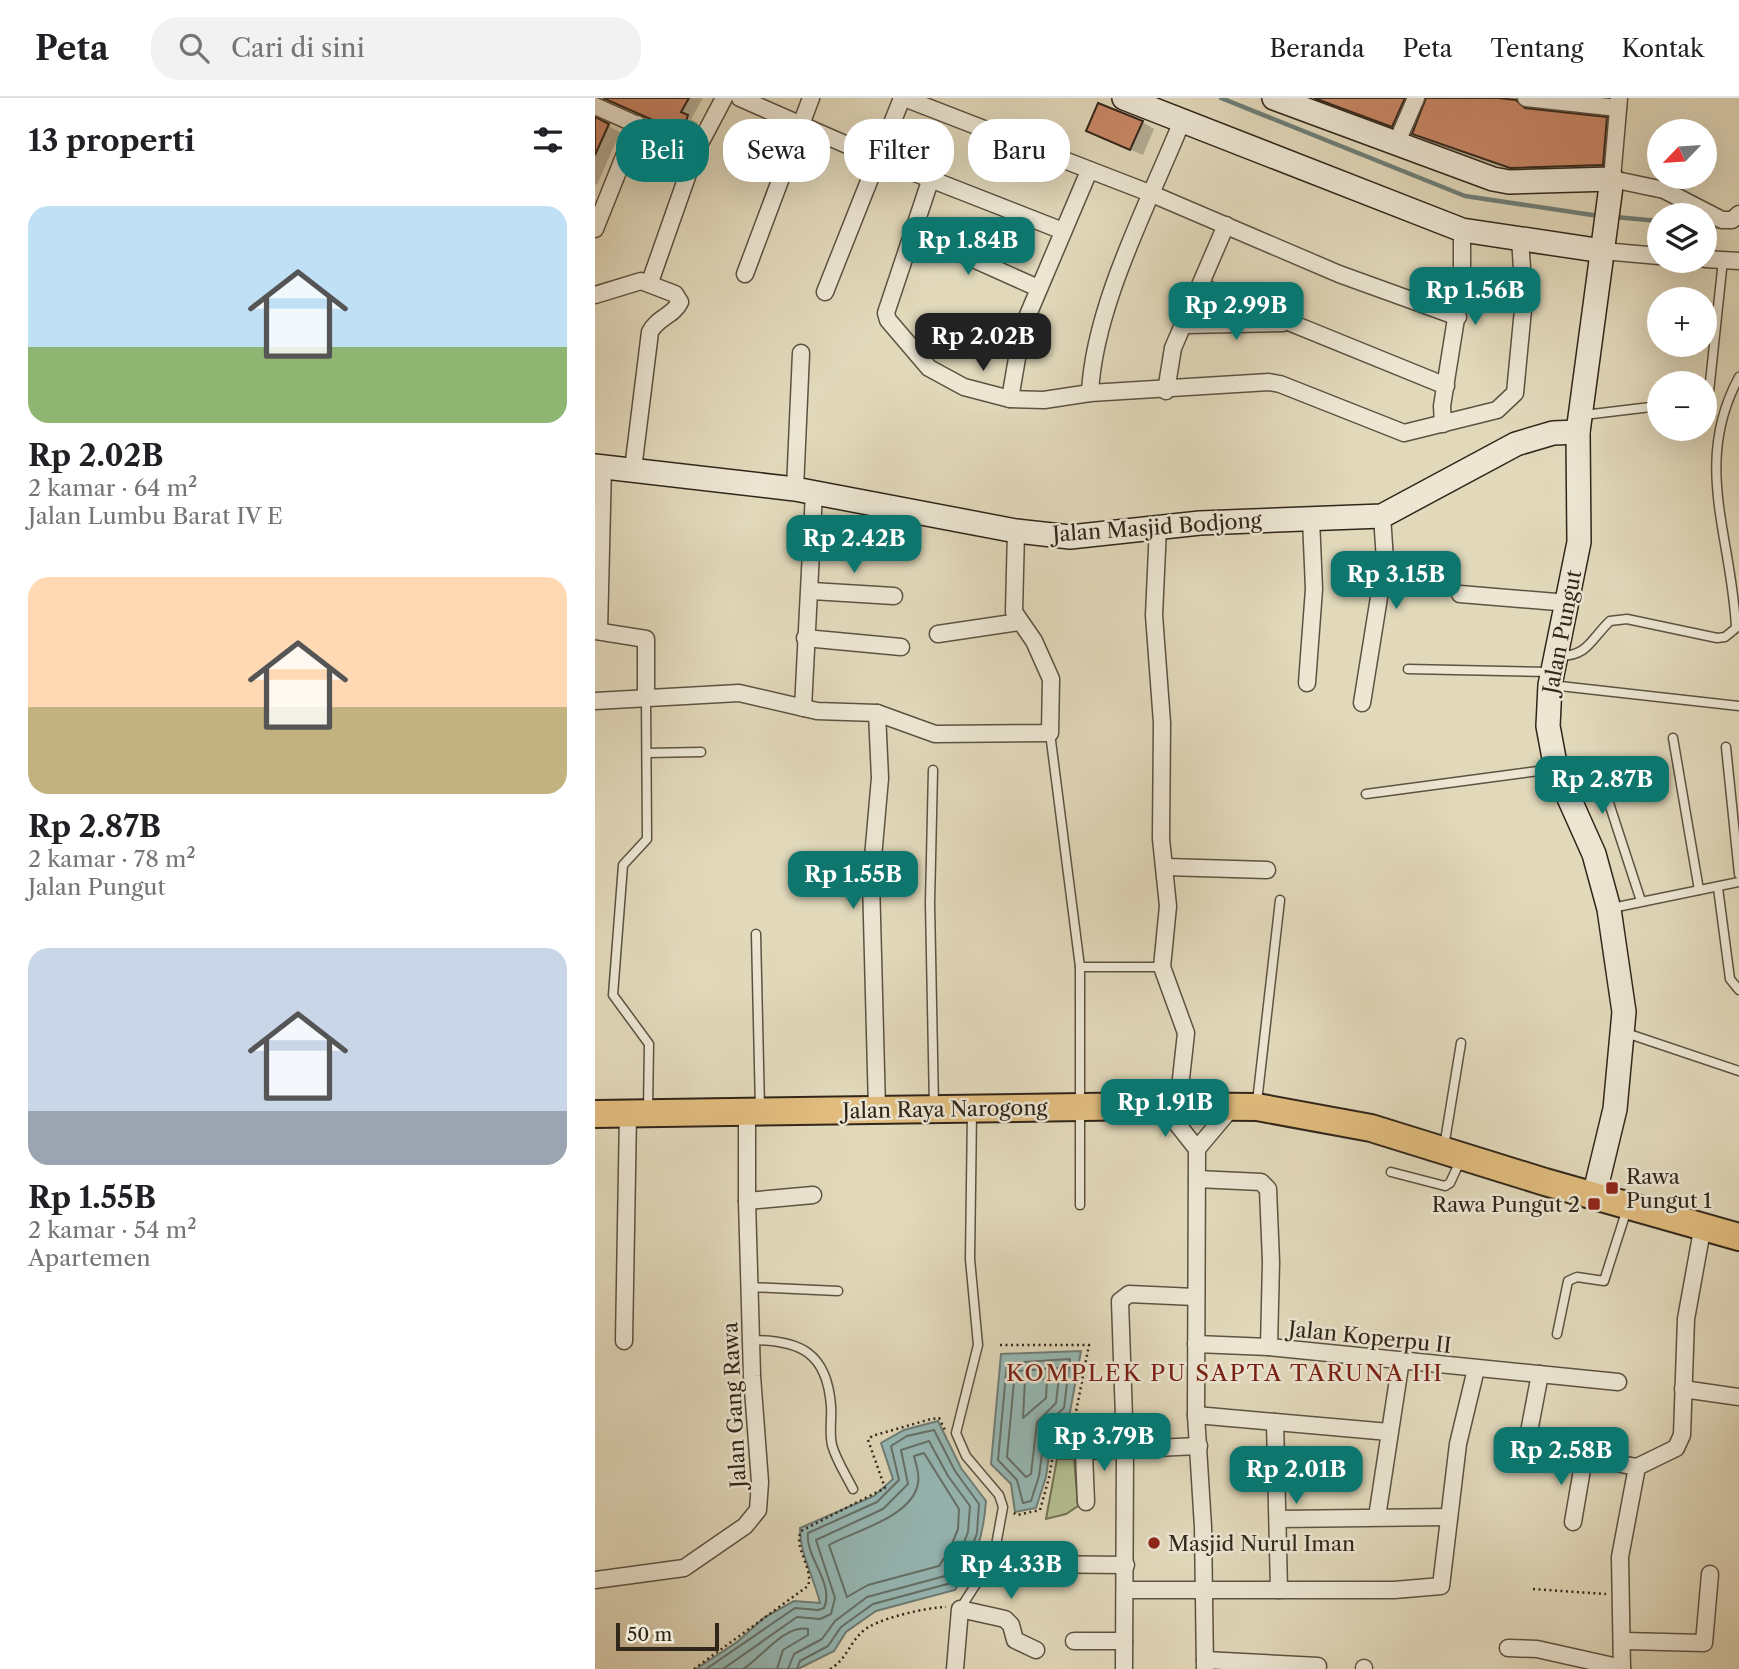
<!DOCTYPE html>
<html lang="id">
<meta charset="utf-8">
<style>
:root{--surface:#fff;--page:#f2f2f2;--text:#202124;--muted:#757577;--line:#e0e0e0;--accent:#0f766e}
body{margin:0;font-family:"Libre Caslon Text",serif;background:var(--page);color:var(--text);height:100vh;display:flex;flex-direction:column;font-size:26px;white-space:nowrap}
*{box-sizing:border-box;margin:0}
p{font-size:23px;color:var(--muted)}
.icon{flex:none;width:38px;height:38px;fill:none;stroke:currentColor;stroke-width:2;stroke-linecap:round;stroke-linejoin:round}
.map{position:relative;flex:1;overflow:hidden}
.panel{display:flex;flex-direction:column;background:var(--surface);width:595px}
.panel>*{flex:none}
.hud{position:absolute;left:21px;top:21px;width:665px;height:63px;display:flex;gap:14px}
.needle{width:46px;rotate:245deg}
.fabs{position:absolute;left:1052px;top:21px;display:grid;gap:14px}
.fabs a{display:grid;place-items:center;width:70px;height:70px;border-radius:50%;background:var(--surface);box-shadow:0 7px 28px #0002;font-size:35px}
.scale{position:absolute;left:21px;bottom:18px;width:103px;box-sizing:border-box;padding-left:7px;border:4px solid #31261a;border-top:0;font-size:19px;line-height:24px;white-space:nowrap;color:#31261a;-webkit-text-stroke:5px #ece6d3;paint-order:stroke}
.price{position:absolute;translate:-50% -60px;padding:0 16px;border-radius:14px;background:var(--accent);color:#fff;font-size:23px;line-height:46px;filter:drop-shadow(0 2px 4px #0008)}
.price::after{content:'';position:absolute;left:50%;top:42px;width:21px;height:16px;margin-left:-10px;background:inherit;clip-path:polygon(0 0,100% 0,50% 100%)}
.price.current{background:#222;color:#fff}
ul{padding:0;list-style:none}
li{display:grid;align-content:center;gap:14px;height:371px;padding:0 28px}
li span{display:grid;place-items:center;height:217px;border-radius:21px;color:#555}
li>.icon{margin-inline-start:auto}
span .icon{width:126px;height:126px;fill:#fffc;stroke-width:1}
li b{font-size:30px}
h2{display:flex;justify-content:space-between;align-items:center;height:84px;padding:0 28px;font-size:30px}
.tag{padding:0 24px;border-radius:28px;background:var(--surface);box-shadow:0 7px 28px #0002;font-size:24px;line-height:63px}
.tag.current{background:var(--accent);color:#fff}
header{display:flex;align-items:center;gap:42px;box-sizing:border-box;height:98px;padding:0 35px;background:var(--surface);border-bottom:2px solid var(--line)}
header strong{font-size:33px}
nav{display:flex;gap:38px;margin-inline-start:auto;font-size:24px}
.search{width:490px;height:63px;background:var(--page);display:flex;align-items:center;gap:18px;box-sizing:border-box;padding:0 24px;border-radius:28px;color:var(--muted);font-size:26px}
main{display:flex;flex:1;min-height:0}
.map>svg:first-child{display:block}
</style>
<header>
<strong>Peta</strong>
<div class="search"><svg class="icon" aria-label="search" viewBox="0 0 24 24"><circle cx="10" cy="10" r="6"/><path d="M15 15l6 6"/></svg>Cari di sini</div>
<nav><a>Beranda</a><a>Peta</a><a>Tentang</a><a>Kontak</a></nav>
</header>
<main>
<section class="panel">
<h2>13 properti<svg class="icon" aria-label="filters" viewBox="0 0 24 24"><path d="M4 7h16M4 17h16"/><circle cx="9" cy="7" r="2"/><circle cx="15" cy="17" r="2"/></svg></h2>
<ul>
<li><span style="background:linear-gradient(#bfe0f5 65%,#8fb573 0)"><svg class="icon" aria-label="home" viewBox="0 0 24 24"><path d="M3 11l9-7 9 7M6 9v11h12V9"/></svg></span><div><b>Rp 2.02B</b><p>2 kamar · 64 m²</p><p>Jalan Lumbu Barat IV E</p></div></li>
<li><span style="background:linear-gradient(#ffd9b3 60%,#c2b280 0)"><svg class="icon" aria-label="home" viewBox="0 0 24 24"><path d="M3 11l9-7 9 7M6 9v11h12V9"/></svg></span><div><b>Rp 2.87B</b><p>2 kamar · 78 m²</p><p>Jalan Pungut</p></div></li>
<li><span style="background:linear-gradient(#c9d6e8 75%,#9aa5b1 0)"><svg class="icon" aria-label="home" viewBox="0 0 24 24"><path d="M3 11l9-7 9 7M6 9v11h12V9"/></svg></span><div><b>Rp 1.55B</b><p>2 kamar · 54 m²</p><p>Apartemen</p></div></li>
</ul>
</section>
<div class="map">
<svg width="1144" height="1571" viewBox="0 0 1144 1571">
<rect width="100%" height="100%" fill="#e2d9bb"/>
<filter id="stains"><feTurbulence type="fractalNoise" baseFrequency=".00286" numOctaves="4"/><feColorMatrix values="0 0 0 0 .2 0 0 0 0 .09 0 0 0 0 .02 0 0 0 .5 -.17"/></filter>
<radialGradient id="worn" r=".72"><stop offset=".6" stop-color="#630" stop-opacity="0"/><stop offset="1" stop-color="#630" stop-opacity=".3"/></radialGradient>
<!-- green -->
<polygon fill="#b3bf90" stroke="#727255" stroke-width="2" points="462,1361 479,1361 483,1408 471,1416 451,1421"/>
<!-- water -->
<g fill="#96b9b6" stroke="#6e7e78" stroke-width="2">
<polygon points="486,1253 475,1314 458,1328 451,1379 441,1410 420,1414 416,1386 396,1366 406,1256"/>
<path d="M343,1323L366,1370L391,1403C388,1441 381,1460 360,1492L281,1513L251,1534L239,1553L203,1571H101L142,1544L170,1519L199,1503L225,1505C219,1479 205,1457 205,1430L279,1398L298,1381L286,1345L309,1332Z"/>
</g>
<!-- shadow -->
<g fill="#0003">
<polygon points="10,0 108,0 96,21 103,25 98,40"/>
<polygon points="709,0 942,0 936,8 937,13 1011,21 1027,30 1024,76 933,78 835,45 819,35 834,2 828,4 814,37"/>
<polygon points="0,21 25,34 2,87 0,86"/>
<polygon points="547,24 559,31 548,57 505,39"/>
</g>
<g fill="none" stroke-linecap="round" stroke-linejoin="round">
<!-- shore -->
<g stroke="#647068" stroke-width="2">
<polygon points="475,1261 469,1310 451,1326 444,1378 436,1403 428,1405 422,1382 403,1362 412,1265"/>
<polygon points="465,1270 461,1305 442,1324 436,1376 431,1379 412,1359 420,1273"/>
<polygon points="452,1281 451,1300 428,1320 430,1282"/>
<path d="M329,1355L364,1411L363,1431L354,1453L344,1468L273,1487L252,1499L234,1447C259,1433 318,1419 323,1385C325,1376 321,1367 319,1358Z"/>
<path d="M111,1571L200,1510L223,1512L229,1510C240,1486 210,1459 213,1435L282,1404L304,1382L296,1348L312,1338L339,1332L360,1373L384,1406L382,1435L372,1462L356,1485L278,1506L246,1529L233,1548L205,1563L202,1571"/>
<polyline points="128,1571 202,1519 225,1521 236,1516 240,1500 221,1442 288,1411 313,1386 306,1352 334,1343 353,1378 375,1408 373,1434 364,1458 350,1478 272,1499 240,1523 227,1541 199,1556 193,1571"/>
<path d="M148,1571C166,1560 190,1526 213,1531V1537L188,1552L182,1571"/>
</g>
<!-- stream -->
<g stroke="#6e7e78" stroke-width="4.5">
<polyline points="626,0 870,98 1004,118"/>
<polyline points="1020,119 1064,123"/>
<polyline points="1110,127 1126,129"/>
</g>
</g>
<!-- building -->
<g fill="#ca8767" stroke="#31261a" stroke-width="2">
<polygon points="8,0 94,0 86,14 93,17 87,35"/>
<polygon points="719,0 810,0 797,29"/>
<polygon points="831,0 903,0 921,2 930,10 1012,19 1008,67 915,70 817,36"/>
<polygon points="503,5 548,23 535,52 491,33"/>
<polygon points="0,19 14,26 0,57"/>
</g>
<g fill="none" stroke-linecap="round" stroke-linejoin="round">
<defs>
<g id="lane">
<polyline points="1110,303 1113,303 1128,162"/>
<polyline points="989,317 1064,308"/>
<path d="M965,558C993,558 996,541 1015,523L1032,521L1122,540L1130,539L1141,530C1137,439 1097,366 1144,279"/>
<polyline points="813,571 955,574"/>
<polyline points="956,587 1144,608"/>
<polyline points="51,600 52,741 28,767 18,897 54,946 53,1013"/>
<polyline points="455,635 485,869 485,1107"/>
<polyline points="1078,640 1104,792"/>
<polyline points="1131,649 1144,776"/>
<polyline points="52,655 106,654"/>
<polyline points="338,672 335,805 339,1009"/>
<polyline points="771,696 958,671"/>
<polyline points="1011,696 1046,803"/>
<polyline points="1123,790 1135,881 1144,892"/>
<polyline points="1017,810 1144,784"/>
<polyline points="161,836 165,1011"/>
<polyline points="485,869 567,869"/>
<polyline points="1031,935 1144,973"/>
<polyline points="662,1004 685,802"/>
<polyline points="849,1049 866,945"/>
<polyline points="796,1074 850,1088 855,1085 866,1061"/>
<polyline points="155,1189 243,1193"/>
<polyline points="962,1236 973,1183 982,1179 1009,1183 1032,1111"/>
<path d="M156,1242C206,1242 232,1255 236,1308C237,1321 234,1334 237,1347C241,1362 251,1377 258,1391"/>
<polyline points="365,1511 399,1458 408,1409 404,1397 371,1358 361,1335 383,1247 375,1161 377,1014"/>
</g>
<g id="street">
<polyline points="145,0 284,61 468,133"/>
<polyline points="309,0 557,96 744,176 863,219"/>
<polyline points="931,0 1023,10"/>
<polyline points="1024,0 1017,81 1069,92 1127,122 1137,122 1144,116"/>
<polyline points="0,8 101,53"/>
<polyline points="801,46 821,0"/>
<polyline points="336,80 291,215 293,222 334,270 369,289 415,301 449,302 495,295 674,284 685,286 809,335 902,312 920,295 929,201 925,140"/>
<polyline points="0,131 42,26"/>
<polyline points="318,134 443,190"/>
<polyline points="1008,153 1064,158"/>
<polyline points="1110,161 1144,163"/>
<polyline points="150,176 216,0"/>
<polyline points="55,184 101,53 129,0"/>
<polyline points="605,188 851,288"/>
<polyline points="230,194 307,0"/>
<path d="M0,197L46,183L80,196L85,204C79,217 62,220 55,234L38,371"/>
<polyline points="589,227 688,225"/>
<polyline points="571,293 578,250 631,127"/>
<path d="M495,295C499,208 554,105 587,23"/>
<polyline points="415,301 427,231 494,73"/>
<polyline points="848,326 847,308 867,183 867,132"/>
<polyline points="200,391 206,255"/>
<polyline points="563,429 559,517 567,625 566,741 573,808 567,869 591,935 583,1008"/>
<polyline points="217,493 299,498"/>
<polyline points="865,496 974,505"/>
<polyline points="0,533 51,541 51,600"/>
<polyline points="4,533 8,368"/>
<polyline points="343,536 424,524"/>
<polyline points="210,540 306,549"/>
<polyline points="712,585 719,491 716,421"/>
<polyline points="0,603 144,595 222,613 282,615 340,636 455,635 456,581 439,543 419,514 421,433"/>
<polyline points="767,605 790,462 787,418"/>
<polyline points="208,610 219,395"/>
<polyline points="571,769 672,772"/>
<polyline points="568,1008 602,1051 601,1317 608,1429 610,1571"/>
<polyline points="282,1011 276,782 285,680 282,615"/>
<polyline points="602,1051 638,1008"/>
<polyline points="602,1081 666,1084 673,1091 676,1164 674,1249"/>
<polyline points="152,1103 218,1097"/>
<polyline points="29,1243 33,1016"/>
<polyline points="601,1246 674,1249 1023,1284"/>
<polyline points="1088,1291 1144,1299"/>
<polyline points="601,1317 794,1334"/>
<polyline points="680,1324 684,1492"/>
<polyline points="933,1339 945,1276"/>
<polyline points="949,1352 1042,1369"/>
<polyline points="491,1404 489,1355 492,1353 604,1348"/>
<polyline points="782,1419 806,1262"/>
<polyline points="684,1421 854,1419"/>
<polyline points="978,1424 989,1360"/>
<polyline points="425,1466 531,1467"/>
<polyline points="0,1482 89,1470 150,1428 163,1412 165,1384 157,1278 152,1103 152,1016"/>
<polyline points="531,1492 799,1492 846,1488 863,1346 881,1271"/>
<polyline points="479,1543 529,1543"/>
<polyline points="1029,1543 1109,1545 1115,1476"/>
<polyline points="913,1550 942,1551 1027,1570"/>
<polyline points="610,1562 723,1568"/>
<polyline points="360,1571 365,1511 410,1521 416,1527 420,1542 441,1552"/>
<polyline points="529,1571 530,1349 525,1203 534,1196 600,1199"/>
<polyline points="769,1571 769,1570"/>
<polyline points="1027,1571 1025,1459 1042,1369 1081,1350 1087,1337 1091,1221 1108,1127"/>
</g>
<g id="secondary">
<polyline points="529,0 867,132 1008,153"/>
<polyline points="679,0 898,81 914,84 1017,81 983,334 984,444 955,587 953,628 961,671 999,756 1014,811 1029,914 1020,1011 999,1098"/>
<polyline points="0,368 200,391 421,433 475,439 605,425 787,418 921,346 958,335 983,334"/>
</g>
<polyline id="primary" points="0,1016 554,1008 662,1009 776,1030 950,1084 1144,1139"/>
</defs>
<!-- lane casing -->
<use href="#lane" stroke="#5d5342" stroke-width="11"/>
<!-- street casing -->
<use href="#street" stroke="#5d5342" stroke-width="19"/>
<!-- secondary casing -->
<use href="#secondary" stroke="#31261a" stroke-width="26"/>
<!-- primary casing -->
<use href="#primary" stroke="#31261a" stroke-width="30"/>
<!-- path -->
<g stroke="#31261a" stroke-width="2.5" stroke-dasharray="2 3.5" stroke-linecap="butt">
<polyline points="405,1247 494,1247 480,1319 462,1333 454,1380 445,1412 422,1417 417,1414"/>
<polyline points="938,1491 1011,1496"/>
<path d="M99,1571L213,1488C219,1470 198,1450 206,1433L290,1390L273,1342L277,1338L336,1321L344,1320L350,1332"/>
<path d="M235,1571C251,1562 254,1546 267,1534C279,1521 333,1509 351,1509"/>
</g>
<!-- lane -->
<use href="#lane" stroke="#ece6d3" stroke-width="8"/>
<!-- street -->
<use href="#street" stroke="#ece6d3" stroke-width="16"/>
<!-- secondary -->
<use href="#secondary" stroke="#ece6d3" stroke-width="23"/>
<!-- primary -->
<use href="#primary" stroke="#e1bc7e" stroke-width="26"/>
</g>
<!-- markers -->
<g fill="#8f2418" stroke="#ece6d3" stroke-width="2.5">
<rect x="1010" y="1083" width="14" height="14" rx="3.5"/>
<rect x="992" y="1099" width="14" height="14" rx="3.5"/>
<circle cx="559" cy="1445" r="7"/>
</g>
<g text-anchor="middle" dominant-baseline="central" stroke-width="5" stroke-linejoin="round" paint-order="stroke">
<!-- street labels -->
<g font-size="21" fill="#31261a" stroke="#ece6d3">
<text transform="translate(562 429) rotate(-4)">Jalan Masjid Bodjong</text>
<text transform="translate(967 534) rotate(-79)">Jalan Pungut</text>
<text transform="translate(350 1011) rotate(-1)">Jalan Raya Narogong</text>
<text transform="translate(775 1239) rotate(6)">Jalan Koperpu II</text>
<text transform="translate(139 1307) rotate(-93)">Jalan Gang Rawa</text>
</g>
<!-- poi labels -->
<g font-size="21" fill="#31261a" stroke="#ece6d3" text-anchor="start">
<text x="1031" y="1078">Rawa<tspan x="1031" dy="24">Pungut 1</tspan></text>
<text x="985" y="1106" text-anchor="end">Rawa Pungut 2</text>
<text x="573" y="1445">Masjid Nurul Iman</text>
</g>
<!-- neighbourhood labels -->
<g font-size="23" letter-spacing="2" fill="#7a1f14" stroke="#ece6d3">
<text x="630" y="1275">KOMPLEK PU SAPTA TARUNA III</text>
</g>
</g>
<rect width="100%" height="100%" filter="url(#stains)"/>
<rect width="100%" height="100%" fill="url(#worn)"/>
</svg>
<div class="fabs">
<a><svg class="needle" viewBox="-14 -14 28 28"><path d="M0-13l5 13h-10z" fill="#e53935"/><path d="M0 13l5-13h-10z" fill="#757577"/></svg></a>
<a><svg class="icon" aria-label="layers" viewBox="0 0 24 24"><path d="M12 4l9 5-9 5-9-5zM3 14l9 5 9-5"/></svg></a>
<a>+</a>
<a>−</a>
</div>
<div class="scale">50 m</div>
<b class="price" style="left:373px;top:179px">Rp 1.84B</b>
<b class="price" style="left:880px;top:229px">Rp 1.56B</b>
<b class="price" style="left:641px;top:244px">Rp 2.99B</b>
<b class="price current" style="left:388px;top:275px">Rp 2.02B</b>
<b class="price" style="left:259px;top:477px">Rp 2.42B</b>
<b class="price" style="left:801px;top:513px">Rp 3.15B</b>
<b class="price" style="left:1007px;top:718px">Rp 2.87B</b>
<b class="price" style="left:258px;top:813px">Rp 1.55B</b>
<b class="price" style="left:570px;top:1041px">Rp 1.91B</b>
<b class="price" style="left:509px;top:1375px">Rp 3.79B</b>
<b class="price" style="left:966px;top:1389px">Rp 2.58B</b>
<b class="price" style="left:701px;top:1408px">Rp 2.01B</b>
<b class="price" style="left:416px;top:1503px">Rp 4.33B</b>
<div class="hud">
<a class="tag current">Beli</a>
<a class="tag">Sewa</a>
<a class="tag">Filter</a>
<a class="tag">Baru</a>
</div>
</div>
</main>
